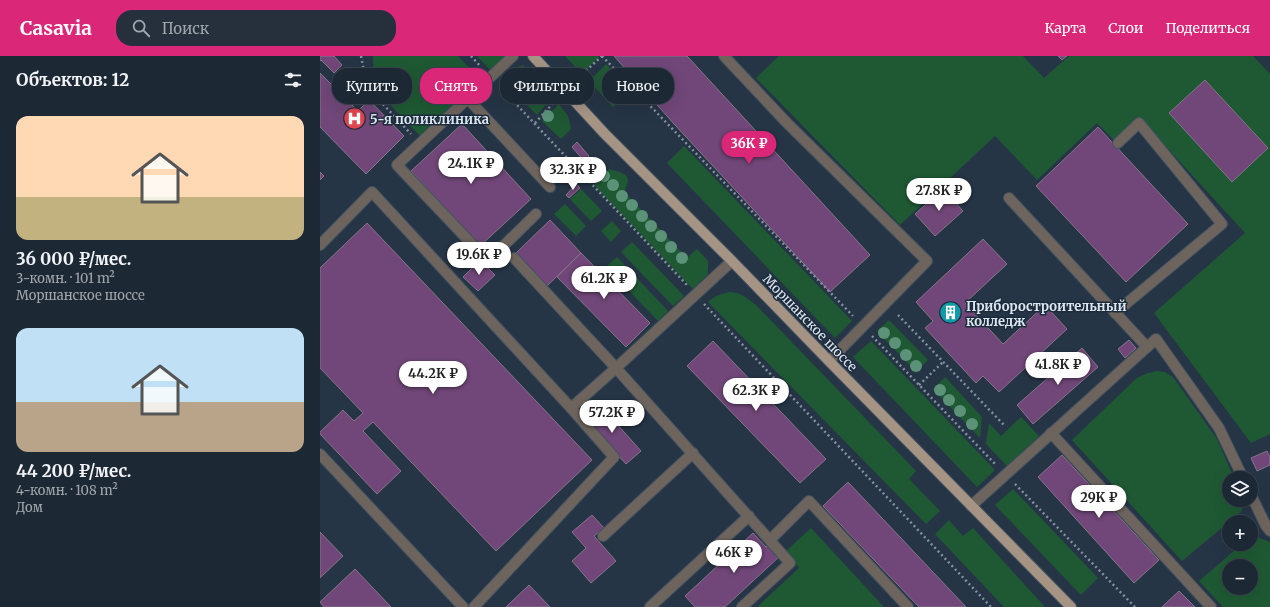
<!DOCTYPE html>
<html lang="ru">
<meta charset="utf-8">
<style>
:root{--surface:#1c2834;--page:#25303c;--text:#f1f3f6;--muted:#a0a6ac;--line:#3a444f;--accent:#db2777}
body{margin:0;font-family:Merriweather,serif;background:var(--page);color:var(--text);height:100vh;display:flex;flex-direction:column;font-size:15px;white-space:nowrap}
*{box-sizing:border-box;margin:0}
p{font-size:13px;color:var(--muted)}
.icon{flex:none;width:22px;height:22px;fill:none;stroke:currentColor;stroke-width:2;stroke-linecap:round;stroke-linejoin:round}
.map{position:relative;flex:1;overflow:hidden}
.side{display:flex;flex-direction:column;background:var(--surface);width:320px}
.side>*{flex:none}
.top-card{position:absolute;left:12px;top:12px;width:380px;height:36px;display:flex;gap:8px}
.tools{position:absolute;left:902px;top:415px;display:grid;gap:8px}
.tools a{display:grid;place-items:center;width:36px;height:36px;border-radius:50%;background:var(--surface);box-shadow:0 4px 16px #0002,0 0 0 1px var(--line);font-size:20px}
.price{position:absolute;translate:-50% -34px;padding:0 9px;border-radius:14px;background:#fff;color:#222;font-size:13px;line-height:26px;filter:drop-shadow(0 1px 2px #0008)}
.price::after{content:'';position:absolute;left:50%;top:24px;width:12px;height:9px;margin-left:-6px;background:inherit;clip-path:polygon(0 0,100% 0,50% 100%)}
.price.selected{background:var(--accent);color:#fff}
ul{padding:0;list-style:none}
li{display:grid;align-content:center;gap:8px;height:212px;padding:0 16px}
li span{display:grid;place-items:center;height:124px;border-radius:12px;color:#555}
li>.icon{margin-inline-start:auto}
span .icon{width:72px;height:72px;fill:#fffc;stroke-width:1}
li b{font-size:17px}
h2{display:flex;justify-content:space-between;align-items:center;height:48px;padding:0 16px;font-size:17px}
.pill{padding:0 14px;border-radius:16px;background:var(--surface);box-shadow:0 4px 16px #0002,0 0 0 1px var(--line);font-size:14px;line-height:36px}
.pill.selected{background:var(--accent);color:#fff}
header{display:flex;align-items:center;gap:24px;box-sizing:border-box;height:56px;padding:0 20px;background:var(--accent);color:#fff}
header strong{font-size:19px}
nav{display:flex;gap:22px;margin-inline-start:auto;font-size:14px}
.search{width:280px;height:36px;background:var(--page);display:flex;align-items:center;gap:10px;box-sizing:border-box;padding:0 14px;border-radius:16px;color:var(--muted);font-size:15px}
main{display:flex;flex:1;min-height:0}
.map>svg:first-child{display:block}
</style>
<header>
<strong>Casavia</strong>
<div class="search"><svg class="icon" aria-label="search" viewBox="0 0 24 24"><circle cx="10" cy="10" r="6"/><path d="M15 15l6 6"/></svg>Поиск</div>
<nav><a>Карта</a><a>Слои</a><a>Поделиться</a></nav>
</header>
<main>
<section class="side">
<h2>Объектов: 12<svg class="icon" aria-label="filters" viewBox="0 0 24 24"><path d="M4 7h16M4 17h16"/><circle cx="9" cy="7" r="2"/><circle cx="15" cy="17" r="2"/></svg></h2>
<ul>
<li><span style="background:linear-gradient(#ffd9b3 65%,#c2b280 0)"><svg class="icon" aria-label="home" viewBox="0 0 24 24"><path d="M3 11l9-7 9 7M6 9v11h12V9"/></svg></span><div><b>36 000 ₽/мес.</b><p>3-комн. · 101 m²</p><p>Моршанское шоссе</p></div></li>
<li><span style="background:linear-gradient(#bfe0f5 60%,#b9a48a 0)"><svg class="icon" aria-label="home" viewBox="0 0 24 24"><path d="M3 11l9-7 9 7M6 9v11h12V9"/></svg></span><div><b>44 200 ₽/мес.</b><p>4-комн. · 108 m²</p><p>Дом</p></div></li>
</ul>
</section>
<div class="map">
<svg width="950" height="551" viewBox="0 0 950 551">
<rect width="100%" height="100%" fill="#263546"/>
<!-- green -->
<g fill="#1f5934" fill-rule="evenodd">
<polygon points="53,0 138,0 161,24 101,81 54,32"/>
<polygon points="157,0 185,0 170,14"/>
<polygon points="245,0 278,0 279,1 262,18"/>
<polygon points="459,0 703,0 724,22 749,0 933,0 950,18 950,378 931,387 834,257 925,177 819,61 795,85 777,67 717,124 675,80 580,169 436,22"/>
<polygon points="286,8 311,34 293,51 269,25"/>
<polygon points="203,9 233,41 217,59 183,26 198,11"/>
<polygon points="29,24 45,41 38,48 22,31"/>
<polygon points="239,48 248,60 251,73 241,83 222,65"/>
<polygon points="364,90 532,265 515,282 347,107"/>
<path d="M289,113C306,118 313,118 304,136L367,202L377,193L388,205V218L373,233L274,129Z"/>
<polygon points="261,133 282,155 271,165 250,143"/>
<polygon points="245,148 266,170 256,180 234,158"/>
<polygon points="292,165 301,175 291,186 281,175"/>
<polygon points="312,186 364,240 353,250 301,196"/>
<polygon points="297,201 348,255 338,265 286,211"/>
<path d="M409,236C420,236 427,242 436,249L596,415L589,423L620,455L606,468L388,246L396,240Z"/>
<polygon points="569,264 608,304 596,316 557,275"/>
<polygon points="551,285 675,414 657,431 533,301"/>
<polygon points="837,315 845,316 853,321 897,383 914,422 909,422 909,444 923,444 923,452 921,456 862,505 752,384 817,322 828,317"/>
<polygon points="625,321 662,361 660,382 613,333"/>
<polygon points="701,361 719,380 687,410 666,388 669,367 681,380"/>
<polygon points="693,433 778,522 761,539 675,449"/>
<polygon points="629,464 643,480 653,472 725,551 684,551 615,478"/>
<polygon points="491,472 564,551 437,551 479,512 465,496"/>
<path d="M932,479L950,486V551H903L879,525L922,488H931V480ZM909,510H931V532H909Z"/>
</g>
<!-- building -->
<g fill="#704778" stroke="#857488">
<polygon points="0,0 14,0 22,9 14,17 1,4 0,5"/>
<polygon points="294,0 367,0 550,199 510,236 354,68"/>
<polygon points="738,0 747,0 742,4"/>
<polygon points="0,17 38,55 49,44 84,80 46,118 0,71"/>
<polygon points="885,24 948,92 912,126 849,57"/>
<polygon points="142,68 211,143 160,190 91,115"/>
<polygon points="778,71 868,168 806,226 716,130"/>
<polygon points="257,86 269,100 264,105 252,91"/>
<polygon points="0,116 4,120 0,124"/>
<polygon points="256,128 260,132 249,142 246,139"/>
<polygon points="623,133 643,155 615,180 595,158"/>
<polygon points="230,164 261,197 226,231 194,199"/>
<polygon points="47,167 272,404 176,495 53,366 43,375 81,415 57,438 0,378 0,376 23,354 34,365 43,357 0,312 0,212"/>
<polygon points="663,183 687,208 645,247 683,288 725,249 747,273 679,336 663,320 656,327 630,299 605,272 613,265 596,246"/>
<polygon points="261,197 330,267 306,291 237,221"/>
<polygon points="160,204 175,219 158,235 143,221"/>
<polygon points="809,284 816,292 805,302 798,293"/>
<polygon points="393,285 506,403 480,427 367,310"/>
<polygon points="762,292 778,311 713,368 697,349"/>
<polygon points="279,348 321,395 306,408 264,362"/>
<polygon points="947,395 950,401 950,409 937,415 931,402"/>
<polygon points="742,399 839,504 814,527 718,421"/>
<polygon points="528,426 646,551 599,551 555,505 503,450"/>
<polygon points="272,459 284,472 274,480 296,505 271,527 252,505 266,492 252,476"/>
<polygon points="0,476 23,500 0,522"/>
<polygon points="433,477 446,491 450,487 461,499 405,551 375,551 365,540"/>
<polygon points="35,513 71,551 4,551 0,546"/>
<polygon points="209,529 230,551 186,551"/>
<polygon points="859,535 875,551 842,551"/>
</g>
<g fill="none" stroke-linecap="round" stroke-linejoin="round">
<defs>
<g id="service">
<polyline points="193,0 77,109 168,205 216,158"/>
<polyline points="404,0 467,67 607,205 509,305"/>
<polyline points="148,43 230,131"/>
<polyline points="689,142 827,291"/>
<polyline points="0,189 52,136 251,352 296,312 412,205"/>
<polyline points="194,202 296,312 470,507 422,551"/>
<polyline points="795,257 902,168 819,67 798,87"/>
<polyline points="731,377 891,551"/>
<polyline points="0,398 143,551"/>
<polyline points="931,439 946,470 950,475"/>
<polyline points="651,450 836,283 899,372 923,422"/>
<polyline points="283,480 373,397"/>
<polyline points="450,484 489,445 588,551"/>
<polyline points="154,551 294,401 251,352"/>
<polyline points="330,551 429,460"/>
</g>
<polyline id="primary" points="213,0 285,78 412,205 509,305 751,551"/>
</defs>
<!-- service casing -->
<use href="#service" stroke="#435161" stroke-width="12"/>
<!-- primary casing -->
<use href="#primary" stroke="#435161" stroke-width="12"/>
<!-- path -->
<g stroke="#83909e" stroke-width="2.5" stroke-dasharray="2 3" stroke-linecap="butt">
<polyline points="41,0 47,31 91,78"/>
<polyline points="151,0 161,11"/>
<polyline points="282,0 533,260"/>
<polyline points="255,25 282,0"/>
<polyline points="180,31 367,229"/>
<polyline points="215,67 236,44"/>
<polyline points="384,248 671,551"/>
<polyline points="578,259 684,369"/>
<polyline points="552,280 676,409"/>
<polyline points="599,329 623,306"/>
<polyline points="695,428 815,551"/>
</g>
<!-- service -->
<use href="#service" stroke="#6d645d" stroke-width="10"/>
<!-- primary -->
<use href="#primary" stroke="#a59484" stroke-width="10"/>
</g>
<!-- trees -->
<g fill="#5b9278">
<circle cx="192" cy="23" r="6"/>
<circle cx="209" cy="41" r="6"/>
<circle cx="228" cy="60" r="6"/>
<circle cx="284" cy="120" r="6"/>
<circle cx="293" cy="129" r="6"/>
<circle cx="302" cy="140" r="6"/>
<circle cx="312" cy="149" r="6"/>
<circle cx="322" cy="160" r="6"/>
<circle cx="331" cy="170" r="6"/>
<circle cx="341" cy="180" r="6"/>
<circle cx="351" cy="191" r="6"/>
<circle cx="362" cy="202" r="6"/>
<circle cx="564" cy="277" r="6"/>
<circle cx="575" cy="287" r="6"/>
<circle cx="586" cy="299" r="6"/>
<circle cx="596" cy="310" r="6"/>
<circle cx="620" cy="334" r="6"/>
<circle cx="629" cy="344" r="6"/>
<circle cx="640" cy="355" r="6"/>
<circle cx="652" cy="368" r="6"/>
</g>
<!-- icons -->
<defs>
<symbol id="hospital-disc" viewBox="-11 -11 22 22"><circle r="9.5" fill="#e0444e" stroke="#1c2b3b"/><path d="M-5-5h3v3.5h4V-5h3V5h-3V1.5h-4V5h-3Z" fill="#fff"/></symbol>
<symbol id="building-disc" viewBox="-11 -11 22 22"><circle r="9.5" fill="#0f9aa8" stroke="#1c2b3b"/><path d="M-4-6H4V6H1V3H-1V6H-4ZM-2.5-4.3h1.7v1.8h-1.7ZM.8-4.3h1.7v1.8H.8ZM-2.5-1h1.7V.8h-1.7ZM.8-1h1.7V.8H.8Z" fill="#fff"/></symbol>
</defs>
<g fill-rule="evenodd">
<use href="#hospital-disc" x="22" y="50" width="25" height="25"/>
<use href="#building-disc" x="618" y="244" width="25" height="25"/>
</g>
<g text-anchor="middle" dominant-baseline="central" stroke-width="3" stroke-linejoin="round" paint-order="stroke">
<!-- poi labels -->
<g font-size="13" font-weight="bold" fill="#dce6f1" stroke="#1c2b3b" text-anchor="start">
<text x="50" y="63">5-я поликлиника</text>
<text x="646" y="250">Приборостроительный<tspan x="646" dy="15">колледж</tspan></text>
</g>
<!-- street labels -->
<g font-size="13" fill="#dce6f1" stroke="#1c2b3b">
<text transform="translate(490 267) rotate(46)">Моршанское шоссе</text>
</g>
</g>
</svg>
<div class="tools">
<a><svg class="icon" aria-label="layers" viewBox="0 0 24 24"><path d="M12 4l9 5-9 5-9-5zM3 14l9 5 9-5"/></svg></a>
<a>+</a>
<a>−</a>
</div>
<b class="price selected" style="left:429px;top:109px">36K ₽</b>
<b class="price" style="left:151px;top:129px">24.1K ₽</b>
<b class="price" style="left:253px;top:135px">32.3K ₽</b>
<b class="price" style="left:619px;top:156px">27.8K ₽</b>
<b class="price" style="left:159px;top:220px">19.6K ₽</b>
<b class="price" style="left:284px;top:244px">61.2K ₽</b>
<b class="price" style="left:738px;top:330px">41.8K ₽</b>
<b class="price" style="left:113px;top:339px">44.2K ₽</b>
<b class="price" style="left:436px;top:356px">62.3K ₽</b>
<b class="price" style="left:292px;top:378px">57.2K ₽</b>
<b class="price" style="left:779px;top:463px">29K ₽</b>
<b class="price" style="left:414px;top:518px">46K ₽</b>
<div class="top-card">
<a class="pill">Купить</a>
<a class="pill selected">Снять</a>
<a class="pill">Фильтры</a>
<a class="pill">Новое</a>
</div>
</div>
</main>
